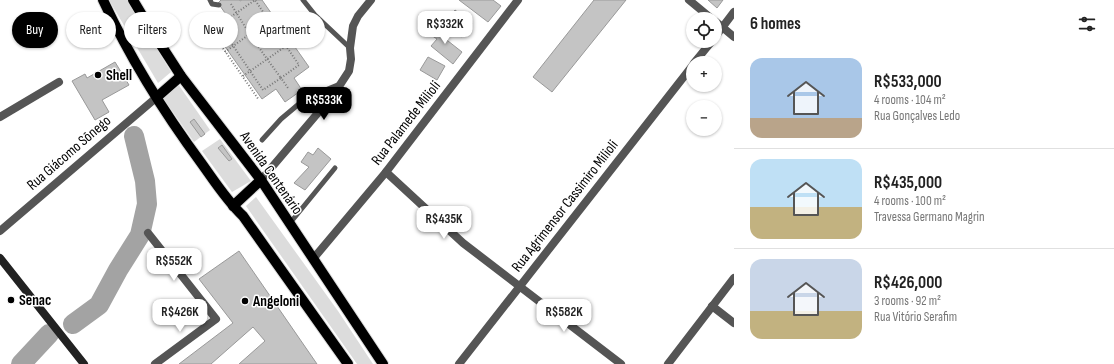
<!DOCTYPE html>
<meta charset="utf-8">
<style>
:root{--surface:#fff;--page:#f2f2f2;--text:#222;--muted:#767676;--line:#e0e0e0;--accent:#000}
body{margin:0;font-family:"Sofia Sans Condensed",sans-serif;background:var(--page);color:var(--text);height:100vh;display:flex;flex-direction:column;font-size:15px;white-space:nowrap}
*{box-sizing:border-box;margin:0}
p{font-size:13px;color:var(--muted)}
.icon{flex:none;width:22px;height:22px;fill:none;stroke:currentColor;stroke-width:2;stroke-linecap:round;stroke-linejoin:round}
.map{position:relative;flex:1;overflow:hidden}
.side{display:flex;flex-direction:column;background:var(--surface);width:380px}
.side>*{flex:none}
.hud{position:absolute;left:12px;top:12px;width:380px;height:36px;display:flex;gap:8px}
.buttons{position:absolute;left:686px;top:12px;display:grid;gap:8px}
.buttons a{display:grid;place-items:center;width:36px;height:36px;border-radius:50%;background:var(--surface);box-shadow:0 1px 3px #0004;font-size:20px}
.price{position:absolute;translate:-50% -34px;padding:0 9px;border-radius:8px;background:#fff;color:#222;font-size:13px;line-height:26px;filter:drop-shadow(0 1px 2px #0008)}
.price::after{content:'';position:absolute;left:50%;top:24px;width:12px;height:9px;margin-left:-6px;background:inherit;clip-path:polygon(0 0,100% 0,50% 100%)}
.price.current{background:var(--accent);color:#fff}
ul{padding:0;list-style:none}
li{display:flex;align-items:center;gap:12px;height:100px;padding:0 16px}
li+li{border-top:1px solid var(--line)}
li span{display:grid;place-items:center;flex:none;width:112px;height:80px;border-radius:12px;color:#555}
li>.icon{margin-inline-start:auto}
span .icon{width:48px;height:48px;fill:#fffc;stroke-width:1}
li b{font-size:17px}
h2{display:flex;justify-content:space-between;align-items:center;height:48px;padding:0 16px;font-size:17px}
.chip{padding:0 14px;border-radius:18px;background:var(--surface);box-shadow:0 1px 3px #0004;font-size:14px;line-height:36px}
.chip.current{background:var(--accent);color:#fff}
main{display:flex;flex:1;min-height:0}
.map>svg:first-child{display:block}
</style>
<main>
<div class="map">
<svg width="734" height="364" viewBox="0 0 734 364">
<rect width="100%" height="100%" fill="#fff"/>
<!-- green -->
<g fill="#dcdcdc">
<polygon points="109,0 127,0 171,72 158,83"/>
<polygon points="178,84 210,130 194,142 163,98"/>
<polygon points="220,139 251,181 232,192 202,151"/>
<polygon points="256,197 338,311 373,364 357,364 246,206"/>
</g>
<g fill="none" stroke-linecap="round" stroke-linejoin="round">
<!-- river -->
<g stroke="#a3a3a3" stroke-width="20">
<polyline points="73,324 99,305 118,270 140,235 147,204 145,181 134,136"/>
<polyline points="21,364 49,334"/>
</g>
</g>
<!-- building -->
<g fill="#c4c4c4" stroke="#999">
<polygon points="221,0 240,0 240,1 242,0 262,0 309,67 294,78 302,90 285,102 276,89 262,99 209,24 225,13 218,3"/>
<polygon points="459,0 493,0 501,6 488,22"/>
<polygon points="594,0 626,0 552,92 533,77"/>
<polygon points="708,0 723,0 717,8"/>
<polygon points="455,10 472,23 462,37 445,24"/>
<polygon points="440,24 448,30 443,37 462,52 453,64 431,46 437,39 431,35"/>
<polygon points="428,57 445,66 437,80 420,70"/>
<polygon points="115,62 129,85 102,100 109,112 95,120 72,81 85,74 87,78"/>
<polygon points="194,119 205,134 201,137 190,122"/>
<polygon points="222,145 232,159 229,161 218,148"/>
<polygon points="318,148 331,159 305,190 294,183 309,167 301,162 308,152 313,155"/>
<polygon points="239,251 317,364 239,364 265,341 253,327 211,364 179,364 233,323 199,279"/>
</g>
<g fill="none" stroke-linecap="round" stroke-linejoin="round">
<defs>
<g id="primary">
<path d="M103,0C129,56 165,114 202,164C215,182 227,201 243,216L348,364"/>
<polyline points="133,0 148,25 181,76 261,180 383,364"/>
<polyline points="157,97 181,76"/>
<polyline points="233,206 261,180"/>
</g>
</defs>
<!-- primary casing -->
<use href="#primary" stroke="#dbdbdb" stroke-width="12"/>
<!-- path -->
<g stroke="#777" stroke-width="2" stroke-dasharray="1 2" stroke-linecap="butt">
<path d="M231,4C246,29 263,54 281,78L263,90L219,25L255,0L299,65L281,78L288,88"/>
<polyline points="211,31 259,100"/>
<polyline points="225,52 269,20"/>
<polyline points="243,76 286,46"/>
</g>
<!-- service -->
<g stroke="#555" stroke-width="5">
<polyline points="210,0 212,4 219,5"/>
<polyline points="303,0 315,15 350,48"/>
<polyline points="262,140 281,119 306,98 340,84"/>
<polyline points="290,223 335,168"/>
</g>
<!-- minor -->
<g stroke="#555" stroke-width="8">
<polyline points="689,0 712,19"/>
<polyline points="715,21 734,37"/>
<polyline points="715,37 734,12"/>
<polyline points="694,63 712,41"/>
<polyline points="0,117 59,82"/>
<polyline points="386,172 463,243 621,364"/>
<polyline points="261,180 334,94 349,71 351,59 350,48 353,26 358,16 371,0"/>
<polyline points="148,233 216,319 155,364"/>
<polyline points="313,259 386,172 518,0"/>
<polyline points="712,306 734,323"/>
<polyline points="459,364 693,65"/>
</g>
<!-- tertiary -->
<g stroke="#555" stroke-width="8">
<polyline points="0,231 157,97"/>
<polyline points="668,364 734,278"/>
</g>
<!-- secondary -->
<polyline stroke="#222" stroke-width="8" points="0,258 84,364"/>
<!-- primary -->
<use href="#primary" stroke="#000" stroke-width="10"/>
</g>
<!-- markers -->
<g fill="#000" stroke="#fff" stroke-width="1.5">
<circle cx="98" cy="75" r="4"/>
<circle cx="11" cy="300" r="4"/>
<circle cx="245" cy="301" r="4"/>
</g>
<g text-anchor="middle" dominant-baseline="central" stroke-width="3" stroke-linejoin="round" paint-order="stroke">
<!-- poi labels -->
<g font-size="15" font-weight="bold" fill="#000" stroke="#fff" text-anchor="start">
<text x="106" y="75">Shell</text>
<text x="19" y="300">Senac</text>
<text x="253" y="301">Angeloni</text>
</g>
<!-- street labels -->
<g font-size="15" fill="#000" stroke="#fff">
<text transform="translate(406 123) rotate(-52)">Rua Palamede Milioli</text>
<text transform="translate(69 153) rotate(-41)">Rua Giácomo Sônego</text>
<text transform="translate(271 173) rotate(55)">Avenida Centenário</text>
<text transform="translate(565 206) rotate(-52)">Rua Agrimensor Cassimiro Milioli</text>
</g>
</g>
</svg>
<div class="buttons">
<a><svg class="icon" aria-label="locate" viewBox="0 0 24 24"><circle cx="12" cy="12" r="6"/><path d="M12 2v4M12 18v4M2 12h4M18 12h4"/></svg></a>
<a>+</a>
<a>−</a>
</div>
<b class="price" style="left:445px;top:45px">R$332K</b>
<b class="price current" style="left:324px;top:121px">R$533K</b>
<b class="price" style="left:444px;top:240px">R$435K</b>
<b class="price" style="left:174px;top:282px">R$552K</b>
<b class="price" style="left:180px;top:333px">R$426K</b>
<b class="price" style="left:564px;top:333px">R$582K</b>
<div class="hud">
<a class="chip current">Buy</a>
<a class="chip">Rent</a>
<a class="chip">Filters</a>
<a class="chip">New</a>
<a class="chip">Apartment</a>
</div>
</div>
<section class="side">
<h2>6 homes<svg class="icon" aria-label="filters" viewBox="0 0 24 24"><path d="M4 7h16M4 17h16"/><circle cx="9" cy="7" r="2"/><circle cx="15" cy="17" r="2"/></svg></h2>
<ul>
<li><span style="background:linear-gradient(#a9c7e8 75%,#b9a48a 0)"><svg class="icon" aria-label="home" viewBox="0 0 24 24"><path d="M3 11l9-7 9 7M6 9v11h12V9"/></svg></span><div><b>R$533,000</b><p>4 rooms · 104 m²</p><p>Rua Gonçalves Ledo</p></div></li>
<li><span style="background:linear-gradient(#bfe0f5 60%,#c2b280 0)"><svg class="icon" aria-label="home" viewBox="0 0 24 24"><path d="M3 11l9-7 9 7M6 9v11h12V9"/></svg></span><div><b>R$435,000</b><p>4 rooms · 100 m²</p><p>Travessa Germano Magrin</p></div></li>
<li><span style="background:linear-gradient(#c9d6e8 65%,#c2b280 0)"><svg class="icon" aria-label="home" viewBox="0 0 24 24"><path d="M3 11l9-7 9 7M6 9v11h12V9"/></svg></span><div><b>R$426,000</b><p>3 rooms · 92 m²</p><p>Rua Vitório Serafim</p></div></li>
</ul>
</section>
</main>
